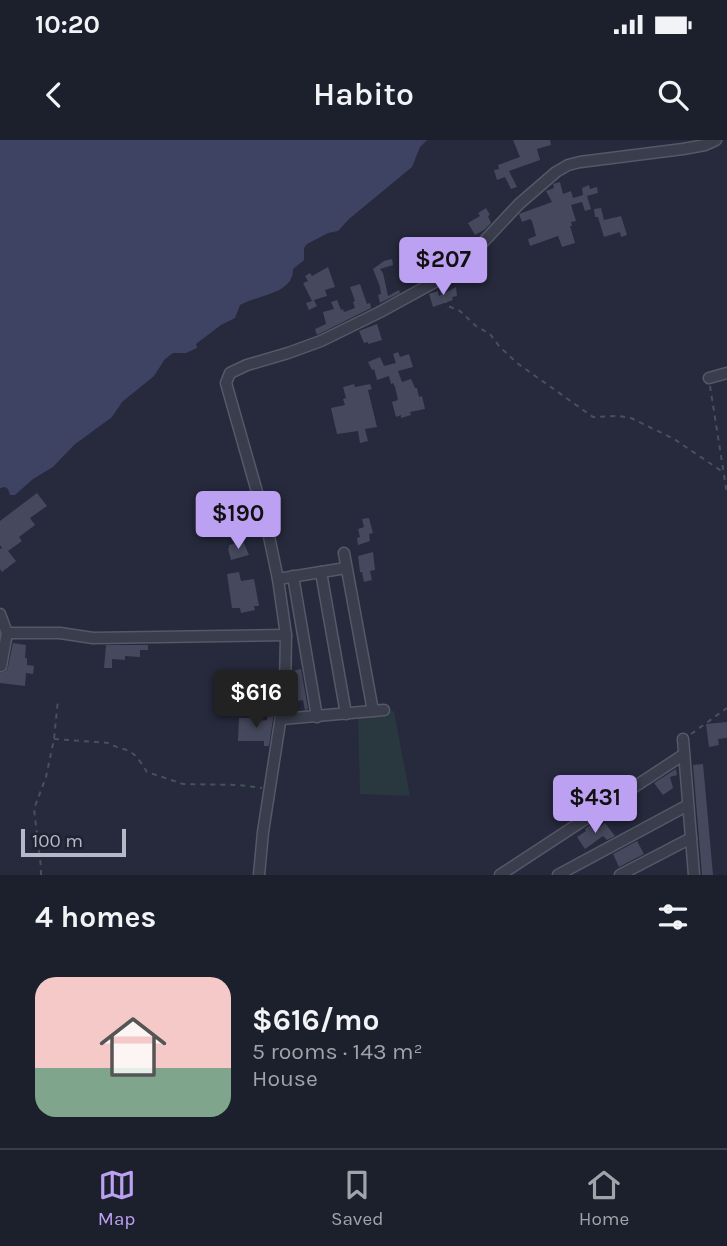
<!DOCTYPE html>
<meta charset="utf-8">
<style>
:root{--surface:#1c202d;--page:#252835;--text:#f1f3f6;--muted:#a0a3aa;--line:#3a3e49;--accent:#bca0f2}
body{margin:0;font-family:Karla,sans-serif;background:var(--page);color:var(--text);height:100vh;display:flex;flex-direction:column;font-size:26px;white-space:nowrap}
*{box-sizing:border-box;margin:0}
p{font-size:23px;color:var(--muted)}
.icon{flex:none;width:38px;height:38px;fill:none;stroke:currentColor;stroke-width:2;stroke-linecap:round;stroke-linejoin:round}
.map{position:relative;height:735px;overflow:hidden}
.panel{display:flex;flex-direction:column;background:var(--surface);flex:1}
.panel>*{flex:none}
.scale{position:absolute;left:21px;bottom:18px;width:105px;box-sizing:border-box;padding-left:7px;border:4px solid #b6b8c7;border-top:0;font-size:19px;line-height:24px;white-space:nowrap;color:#b6b8c7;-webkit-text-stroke:5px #1f2231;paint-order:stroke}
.price{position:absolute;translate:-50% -60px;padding:0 16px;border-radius:7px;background:var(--accent);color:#111;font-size:23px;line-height:46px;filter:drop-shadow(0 2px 4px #0008)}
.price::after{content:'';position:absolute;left:50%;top:42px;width:21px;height:16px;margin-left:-10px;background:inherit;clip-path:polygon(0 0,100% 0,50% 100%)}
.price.on{background:#222;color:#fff}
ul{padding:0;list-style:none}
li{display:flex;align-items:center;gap:21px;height:175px;padding:0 35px}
li span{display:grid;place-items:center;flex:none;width:196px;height:140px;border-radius:21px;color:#555}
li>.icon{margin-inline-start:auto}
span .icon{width:84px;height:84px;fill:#fffc;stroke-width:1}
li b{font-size:30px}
h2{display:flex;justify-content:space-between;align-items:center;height:84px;padding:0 35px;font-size:30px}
.status{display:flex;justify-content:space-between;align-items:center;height:49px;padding:0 35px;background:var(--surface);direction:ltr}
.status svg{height:19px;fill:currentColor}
header{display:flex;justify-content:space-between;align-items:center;height:91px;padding:0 35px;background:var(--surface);font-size:32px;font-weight:600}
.tab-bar{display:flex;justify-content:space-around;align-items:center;height:98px;border-top:2px solid var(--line);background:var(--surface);font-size:19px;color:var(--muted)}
.tab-bar a{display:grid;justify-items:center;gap:4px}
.tab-bar .on{color:var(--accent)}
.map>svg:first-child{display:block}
</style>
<div class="status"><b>10:20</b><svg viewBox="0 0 49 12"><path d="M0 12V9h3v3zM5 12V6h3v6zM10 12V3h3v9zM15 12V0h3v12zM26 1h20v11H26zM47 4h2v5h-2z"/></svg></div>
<header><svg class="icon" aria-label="back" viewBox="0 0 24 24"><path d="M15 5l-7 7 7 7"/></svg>Habito<svg class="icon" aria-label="search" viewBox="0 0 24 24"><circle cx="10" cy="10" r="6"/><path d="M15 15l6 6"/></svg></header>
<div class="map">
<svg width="727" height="735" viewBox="0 0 727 735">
<rect width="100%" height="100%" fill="#262a3c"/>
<!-- green -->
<polygon fill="#29373e" points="394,571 410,656 360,654 358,575"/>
<!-- water -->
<path fill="#3e4363" d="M0,0H427L420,7L412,27L349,79L338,91L328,93L307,104L304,108V120L293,129C294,154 257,155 240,165L235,178L221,185L196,204L197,208L186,213H173L165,219L154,236L122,262L112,277L74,305L53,327L33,339L15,355H10L8,349L5,347L0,348Z"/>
<!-- building -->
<g fill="#46495d">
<polygon points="513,0 550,0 551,5 537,9 540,20 509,31 517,47 511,49 505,37 497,40 494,30 499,29 498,25 520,17"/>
<polygon points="560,42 563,54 571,51 573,58 583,55 582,48 589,45 590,49 597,47 598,53 587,56 591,69 585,71 582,62 571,65 576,81 571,82 572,86 570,86 575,103 562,107 558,96 530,106 528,99 536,96 532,81 530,79 522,82 519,74 552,62 546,51 554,48 553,44"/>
<polygon points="486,68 490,75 488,76 491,83 484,90 475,95 468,83 480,76 478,73"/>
<polygon points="601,68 604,80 621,76 627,95 621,97 620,92 604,97 598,77 595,77 594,69"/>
<polygon points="392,119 393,125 380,129 383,133 388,156 399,150 400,153 380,163 378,155 381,154 380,147 373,129 384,121"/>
<polygon points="328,127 335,147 325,150 327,156 314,160 317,166 309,170 306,163 312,161 303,143 308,141 305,136 310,133 312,136"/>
<polygon points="360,144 367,164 370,163 371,168 317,195 315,189 326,184 323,172 334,169 331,162 337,160 341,170 343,169 344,172 355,168 353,162 355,161 350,147"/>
<polygon points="456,147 457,156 452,157 453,160 433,167 429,154 438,151 439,156"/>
<polygon points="377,184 382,200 368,204 368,202 364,203 359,191"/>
<polygon points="398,212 400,217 409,214 413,227 398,231 402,242 411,239 415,248 417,248 419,257 422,256 425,269 410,272 411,275 401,278 401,275 396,277 392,262 398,260 395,247 393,243 391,244 389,236 377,240 374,229 372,230 368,222 380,217 384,226 396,223 393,214"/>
<polygon points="354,244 355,247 370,244 372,249 368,250 377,287 365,289 368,301 360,303 358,291 337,294 331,268 345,265 343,259 346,258 343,247"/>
<polygon points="37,353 47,366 30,378 35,385 19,397 22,401 8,411 16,421 2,432 0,429 0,409 2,408 0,405 0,381"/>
<polygon points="369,378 373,393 369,394 370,401 358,405 357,398 360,397 358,389 364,387 362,379"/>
<polygon points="243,401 249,415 231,420 228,409 229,408 229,405"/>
<polygon points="373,412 375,430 370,431 372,440 364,442 362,432 360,432 358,416"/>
<polygon points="239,432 241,441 254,439 259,466 254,466 255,470 241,473 240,468 232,468 227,434"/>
<polygon points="13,503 26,505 25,518 27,518 27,525 34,526 33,534 26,533 25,546 0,543 0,533 6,531 8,527"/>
<polygon points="106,505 148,505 148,510 140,510 140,517 125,516 125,520 112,519 112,528 104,528"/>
<polygon points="301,529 308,569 305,570 303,560 298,561 294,540 293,540 293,531"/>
<polygon points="272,571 274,572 269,606 264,606 264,601 238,601 239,578 256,578 256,581 267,580 268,576 271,577"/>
<polygon points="727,582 727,598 718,599 719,605 709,607 706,584"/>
<polygon points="703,624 709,690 713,735 702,735 693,625"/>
<polygon points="676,629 677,635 670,637 673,648 663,655 654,643"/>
<polygon points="593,683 597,689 605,683 615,696 607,700 603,696 585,709 577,697 586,691 585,689"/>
<polygon points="637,701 644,714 619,727 613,714"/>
</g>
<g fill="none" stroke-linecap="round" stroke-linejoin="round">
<defs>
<g id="minor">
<polyline points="709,238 727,233"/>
<polyline points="344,413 373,571"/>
<polyline points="321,432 346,574"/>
<polyline points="293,436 317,577"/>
<polyline points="278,439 346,428"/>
<polyline points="0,474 7,493 1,526"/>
<polyline points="7,493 60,493 93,498 286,495"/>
<polyline points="282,579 384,570"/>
<polyline points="683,599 694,735"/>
<polyline points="259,735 263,692 285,550 286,495 278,439 267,387 226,243 230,233 247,225 288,213 321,201 380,172 451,133 458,129 519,64 556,32 568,25 580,22 683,9 705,5 716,0"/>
<polyline points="500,735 683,615"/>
<polyline points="558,735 688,665"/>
<polyline points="620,735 691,698"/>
</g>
</defs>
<!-- minor casing -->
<use href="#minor" stroke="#555867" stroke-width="13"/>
<!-- path -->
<g stroke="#46525a" stroke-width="2" stroke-dasharray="5 5" stroke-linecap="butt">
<polyline points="440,149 448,166 460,171 476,186 490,194 499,206 517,223 593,277 618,276 631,278 674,299 723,332"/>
<polyline points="710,246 727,354"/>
<polyline points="691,594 727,568"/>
<path d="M54,599L110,603C117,609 125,608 132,613C138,617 143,626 147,632L183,644L239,645L262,648"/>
<polyline points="41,735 41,727 34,669 46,637 54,599 58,560"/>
</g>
<!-- minor -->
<use href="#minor" stroke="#3a3d4c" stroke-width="10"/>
</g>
</svg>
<div class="scale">100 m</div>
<b class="price" style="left:443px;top:157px">$207</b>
<b class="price" style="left:238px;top:411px">$190</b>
<b class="price on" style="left:256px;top:590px">$616</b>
<b class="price" style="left:595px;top:695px">$431</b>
</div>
<section class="panel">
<h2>4 homes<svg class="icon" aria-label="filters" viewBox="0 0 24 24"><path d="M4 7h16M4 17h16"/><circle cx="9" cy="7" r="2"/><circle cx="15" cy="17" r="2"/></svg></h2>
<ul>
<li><span style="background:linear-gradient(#f6c9c9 65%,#7fa58c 0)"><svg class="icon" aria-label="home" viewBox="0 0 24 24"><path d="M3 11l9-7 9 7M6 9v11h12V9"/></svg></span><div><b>$616/mo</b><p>5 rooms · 143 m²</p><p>House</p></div></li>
</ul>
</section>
<nav class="tab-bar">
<a class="on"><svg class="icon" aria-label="map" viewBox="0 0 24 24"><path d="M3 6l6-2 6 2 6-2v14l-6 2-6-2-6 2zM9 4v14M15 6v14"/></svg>Map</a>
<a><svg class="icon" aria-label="saved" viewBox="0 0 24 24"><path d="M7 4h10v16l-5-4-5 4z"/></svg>Saved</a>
<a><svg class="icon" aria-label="home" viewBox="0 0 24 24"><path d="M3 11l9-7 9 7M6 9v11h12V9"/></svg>Home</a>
</nav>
